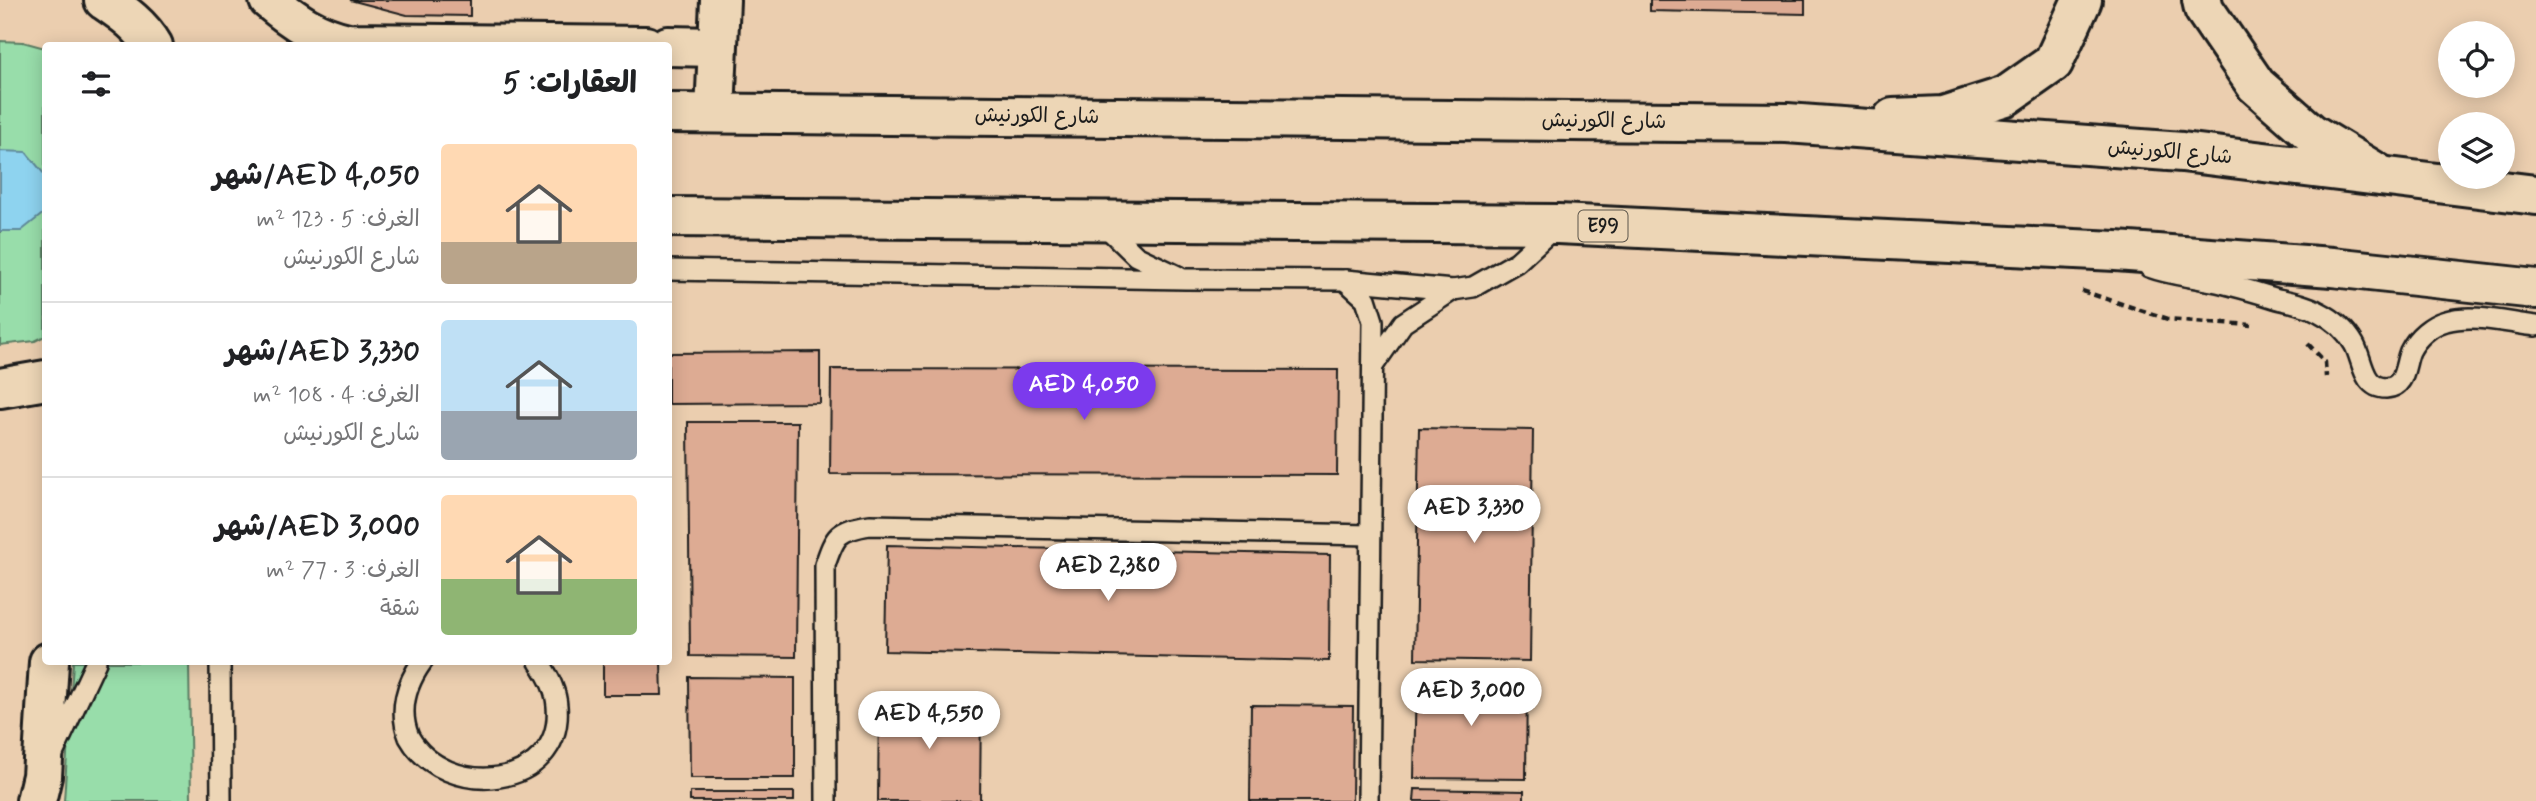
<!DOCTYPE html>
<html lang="ar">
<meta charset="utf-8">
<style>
:root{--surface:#fff;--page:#f2f2f2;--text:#202124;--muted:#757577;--line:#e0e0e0;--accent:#7c3aed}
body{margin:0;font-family:Mynerve,"Playpen Sans Arabic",sans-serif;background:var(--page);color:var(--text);direction:rtl;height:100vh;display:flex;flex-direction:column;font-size:26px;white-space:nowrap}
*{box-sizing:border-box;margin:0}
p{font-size:23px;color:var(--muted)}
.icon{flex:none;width:38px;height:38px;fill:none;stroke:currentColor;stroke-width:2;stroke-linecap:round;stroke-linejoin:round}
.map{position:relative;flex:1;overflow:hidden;direction:ltr}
.details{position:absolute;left:42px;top:42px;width:630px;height:623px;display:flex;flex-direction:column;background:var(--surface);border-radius:7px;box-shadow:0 4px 18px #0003;direction:rtl}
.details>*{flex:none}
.buttons{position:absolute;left:2438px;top:21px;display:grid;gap:14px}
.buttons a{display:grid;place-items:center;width:77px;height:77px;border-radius:50%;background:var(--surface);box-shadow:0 4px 18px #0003;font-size:35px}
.price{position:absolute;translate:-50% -60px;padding:0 16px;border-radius:24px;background:#fff;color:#222;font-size:23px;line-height:46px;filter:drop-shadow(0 2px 4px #0008)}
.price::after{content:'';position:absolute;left:50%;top:42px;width:21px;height:16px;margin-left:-10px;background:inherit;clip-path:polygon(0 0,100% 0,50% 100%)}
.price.on{background:var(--accent);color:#fff}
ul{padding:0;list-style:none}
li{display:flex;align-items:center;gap:21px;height:175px;padding:0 35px}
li+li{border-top:2px solid var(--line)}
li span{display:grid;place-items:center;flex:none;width:196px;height:140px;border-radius:7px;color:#555}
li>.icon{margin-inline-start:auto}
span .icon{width:84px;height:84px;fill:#fffc;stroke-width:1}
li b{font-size:30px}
h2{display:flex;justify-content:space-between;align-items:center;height:84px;padding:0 35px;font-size:30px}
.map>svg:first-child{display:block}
</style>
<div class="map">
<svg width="2536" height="801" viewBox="0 0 2536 801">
<rect width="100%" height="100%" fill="#ebceaf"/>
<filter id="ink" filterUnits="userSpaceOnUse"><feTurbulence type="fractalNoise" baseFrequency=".0143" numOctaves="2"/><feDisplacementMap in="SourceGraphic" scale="14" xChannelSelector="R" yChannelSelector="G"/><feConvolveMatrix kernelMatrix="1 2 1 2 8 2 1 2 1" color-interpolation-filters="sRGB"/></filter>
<g filter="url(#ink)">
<!-- green -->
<g fill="#98ddaa" stroke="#5a7c63" stroke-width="2">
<polygon points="0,41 23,42 45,48 45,336 35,341 0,345"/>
<polygon points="73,662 189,662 191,801 64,801"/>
</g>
<!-- water -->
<polygon fill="#8ed3ef" stroke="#608a9b" stroke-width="2" points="0,151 26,152 45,175 45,212 21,231 0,231"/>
<!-- building -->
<g fill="#ddab93" stroke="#1c1c1c" stroke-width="2">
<polygon points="350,0 470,0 470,16 407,15"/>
<polygon points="1650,0 1805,0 1805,14 1650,11"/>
<polygon points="820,352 820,403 668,404 668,353"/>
<polygon points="831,369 1338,370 1337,475 830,474"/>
<polygon points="688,422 798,422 796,657 690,656"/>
<polygon points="1419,428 1533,430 1530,661 1415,659"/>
<polygon points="887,545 1330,555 1329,661 885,651"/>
<polygon points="603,662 661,662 662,695 603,695"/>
<polygon points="689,677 795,678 795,778 690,778"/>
<polygon points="1416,677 1527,678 1526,779 1414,778"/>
<polygon points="879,700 981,701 980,801 878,801"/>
<polygon points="1251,705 1353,706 1352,801 1250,801"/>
<polygon points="1415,789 1524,791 1524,801 1414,801"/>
<rect x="690" y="792" width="104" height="9"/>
</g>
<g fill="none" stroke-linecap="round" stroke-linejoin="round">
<defs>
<g id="lane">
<polyline points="1101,222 1136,256 1178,276"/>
<path d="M2149,267C2168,274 2186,276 2206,280C2230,284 2255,292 2278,299C2292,302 2307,305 2319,312C2333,319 2346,330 2354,344C2363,359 2362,388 2386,388C2406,387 2404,365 2410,351C2417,337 2431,325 2446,321C2473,313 2508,323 2536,326"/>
<polyline points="668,270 1185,279 1345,280 1453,290 1473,287 1517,262 1556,226"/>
<polyline points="1345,280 1366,299 1373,321 1368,801"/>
<polyline points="1373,366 1403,323 1453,290"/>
<polyline points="220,662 221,801"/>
<path d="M422,662C407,683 398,710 409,737C445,801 564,790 557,706C556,689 548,675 539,662"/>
<polyline points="52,756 96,662"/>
<path d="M826,801L825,565C835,535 838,530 870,525L1370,535"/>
</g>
<g id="street">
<path d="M269,0C294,21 316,36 348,43L646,46"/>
<polyline points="668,46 717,47"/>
<polyline points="715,113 720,0"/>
</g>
<g id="secondary">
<polyline points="2202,0 2204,9 2256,85 2311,133 2382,176"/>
<polyline points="1893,118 1943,116 2006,96 2053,63 2082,0"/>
</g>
<g id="highway">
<path d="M104,0C123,13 141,25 153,46"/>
<polyline points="668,113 1787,123 2182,152 2536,195"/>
<polyline points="668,217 1558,224 2116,251 2332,267 2536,289"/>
<polyline points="0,388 46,380"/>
<polyline points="36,801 42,776 49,662"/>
</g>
</defs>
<!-- lane casing -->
<use href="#lane" stroke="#1c1c1c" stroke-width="24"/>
<!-- street casing -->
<use href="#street" stroke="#1c1c1c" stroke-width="44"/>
<!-- secondary casing -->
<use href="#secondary" stroke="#1c1c1c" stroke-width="44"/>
<!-- highway casing -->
<use href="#highway" stroke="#1c1c1c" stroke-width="44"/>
<!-- path -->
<g stroke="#1c1c1c" stroke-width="4.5" stroke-dasharray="7 5" stroke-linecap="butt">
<polyline points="2082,291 2168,319 2251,325"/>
<polyline points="2308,344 2325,362 2326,377"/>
</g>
<!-- lane -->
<use href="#lane" stroke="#edd6b6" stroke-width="19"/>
<!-- street -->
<use href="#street" stroke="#edd6b6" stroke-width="38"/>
<!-- secondary -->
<use href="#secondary" stroke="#edd6b6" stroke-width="38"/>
<!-- highway -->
<use href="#highway" stroke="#edd6b6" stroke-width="38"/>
</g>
</g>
<g text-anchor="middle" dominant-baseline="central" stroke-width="5" stroke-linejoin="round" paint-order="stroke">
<!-- shield labels -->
<rect fill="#edd6b6" stroke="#5b544a" stroke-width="2" x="1578.5" y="210.5" width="49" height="31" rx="5"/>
<g font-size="19" font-weight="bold" fill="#1c1c1c">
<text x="1603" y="226">E99</text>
</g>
<!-- street labels -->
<g font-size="21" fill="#1c1c1c" stroke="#edd6b6">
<text transform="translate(1037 116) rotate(1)">شارع الكورنيش</text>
<text transform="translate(1604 121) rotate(1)">شارع الكورنيش</text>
<text transform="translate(2170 152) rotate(5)">شارع الكورنيش</text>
</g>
</g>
</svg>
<div class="buttons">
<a><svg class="icon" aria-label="locate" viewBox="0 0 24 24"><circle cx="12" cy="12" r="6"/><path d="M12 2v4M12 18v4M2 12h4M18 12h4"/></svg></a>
<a><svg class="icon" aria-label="layers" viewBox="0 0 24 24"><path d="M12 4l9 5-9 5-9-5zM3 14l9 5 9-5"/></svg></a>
</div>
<b class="price on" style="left:1084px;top:422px">AED 4,050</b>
<b class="price" style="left:1474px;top:545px">AED 3,330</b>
<b class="price" style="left:1108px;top:603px">AED 2,380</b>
<b class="price" style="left:1471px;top:728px">AED 3,000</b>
<b class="price" style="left:929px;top:751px">AED 4,550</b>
<section class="details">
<h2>العقارات: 5<svg class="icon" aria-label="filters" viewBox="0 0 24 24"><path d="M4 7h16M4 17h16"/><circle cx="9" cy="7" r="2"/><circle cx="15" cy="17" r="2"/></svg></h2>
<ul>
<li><span style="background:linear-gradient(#ffd9b3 70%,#b9a48a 0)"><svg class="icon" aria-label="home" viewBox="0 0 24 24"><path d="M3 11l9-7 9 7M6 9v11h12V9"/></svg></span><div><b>AED 4,050/شهر</b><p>الغرف: 5 · 123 m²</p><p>شارع الكورنيش</p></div></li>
<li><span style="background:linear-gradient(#bfe0f5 65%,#9aa5b1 0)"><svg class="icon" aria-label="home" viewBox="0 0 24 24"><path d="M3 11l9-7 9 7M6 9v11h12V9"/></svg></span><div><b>AED 3,330/شهر</b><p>الغرف: 4 · 108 m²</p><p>شارع الكورنيش</p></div></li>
<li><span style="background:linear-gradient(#ffd9b3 60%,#8fb573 0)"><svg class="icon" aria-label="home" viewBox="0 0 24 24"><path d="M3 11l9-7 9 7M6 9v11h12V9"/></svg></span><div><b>AED 3,000/شهر</b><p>الغرف: 3 · 77 m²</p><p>شقة</p></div></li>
</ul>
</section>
</div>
